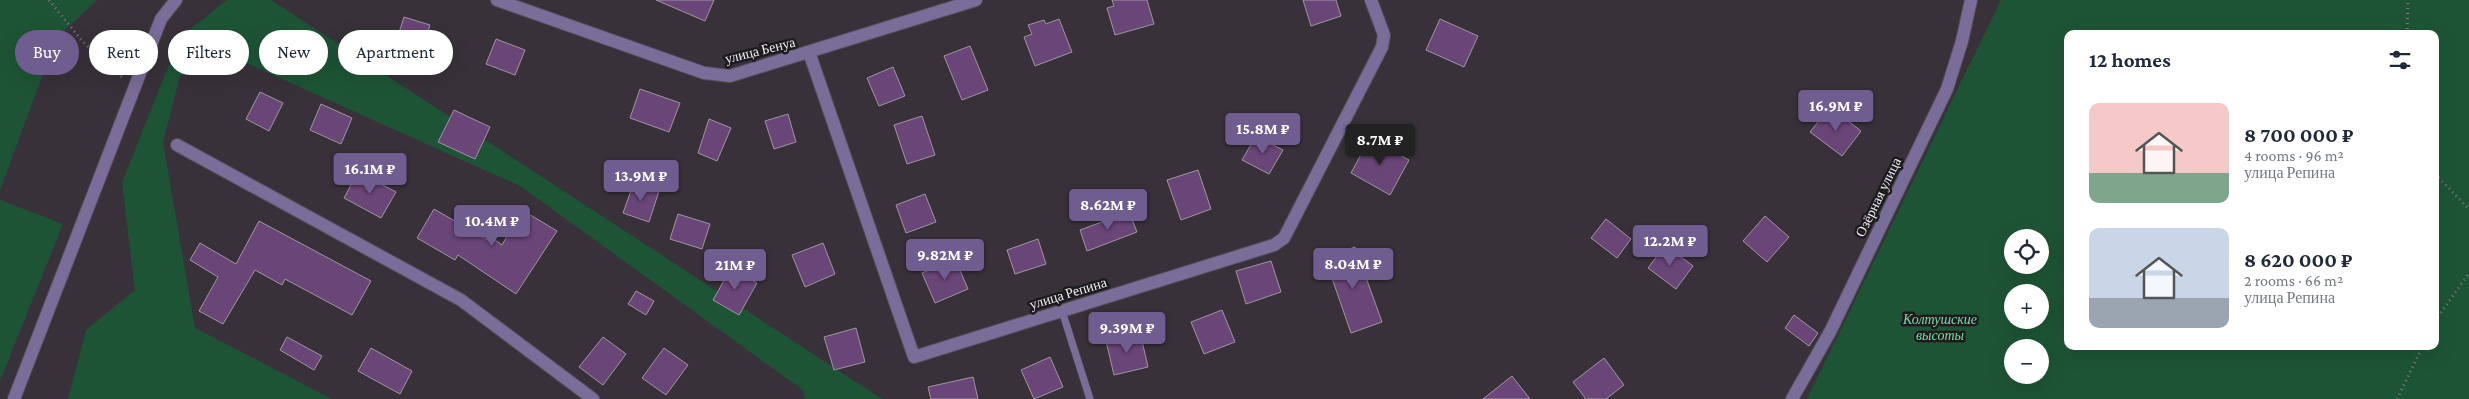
<!DOCTYPE html>
<meta charset="utf-8">
<style>
:root{--surface:#fff;--page:#f2f2f3;--text:#1f2937;--muted:#747a83;--accent:#705d90}
body{margin:0;font-family:"Crimson Pro",serif;background:var(--page);color:var(--text);height:100vh;display:flex;flex-direction:column;font-size:19px;white-space:nowrap}
*{box-sizing:border-box;margin:0}
p{font-size:16px;color:var(--muted)}
.icon{flex:none;width:28px;height:28px;fill:none;stroke:currentColor;stroke-width:2;stroke-linecap:round;stroke-linejoin:round}
.map{position:relative;flex:1;overflow:hidden}
.side{position:absolute;left:2064px;top:30px;width:375px;height:320px;display:flex;flex-direction:column;background:var(--surface);border-radius:10px;box-shadow:0 5px 20px #0002}
.side>*{flex:none}
.banner{position:absolute;left:15px;top:30px;width:475px;height:45px;display:flex;gap:10px}
.controls{position:absolute;left:2004px;top:229px;display:grid;gap:10px}
.controls a{display:grid;place-items:center;width:45px;height:45px;border-radius:50%;background:var(--surface);box-shadow:0 5px 20px #0002;font-size:25px}
.price{position:absolute;translate:-50% -42px;padding:0 11px;border-radius:5px;background:var(--accent);color:#fff;font-size:16px;line-height:32px;filter:drop-shadow(0 1px 2px #0008)}
.price::after{content:'';position:absolute;left:50%;top:30px;width:15px;height:11px;margin-left:-8px;background:inherit;clip-path:polygon(0 0,100% 0,50% 100%)}
.price.current{background:#222;color:#fff}
ul{padding:0;list-style:none}
li{display:flex;align-items:center;gap:15px;height:125px;padding:0 25px}
li span{display:grid;place-items:center;flex:none;width:140px;height:100px;border-radius:10px;color:#555}
li>.icon{margin-inline-start:auto}
span .icon{width:60px;height:60px;fill:#fffc;stroke-width:1}
li b{font-size:21px}
h2{display:flex;justify-content:space-between;align-items:center;height:60px;padding:0 25px;font-size:21px}
.chip{padding:0 18px;border-radius:22px;background:var(--surface);box-shadow:0 5px 20px #0002;font-size:18px;line-height:45px}
.chip.current{background:var(--accent);color:#fff}
.map>svg:first-child{display:block}
</style>
<div class="map">
<svg width="2469" height="399" viewBox="0 0 2469 399">
<rect width="100%" height="100%" fill="#38313a"/>
<!-- green -->
<g fill="#1e5436" fill-rule="evenodd">
<polygon points="0,0 97,0 56,39 0,190"/>
<polygon points="227,0 271,0 882,399 805,399 803,390 520,186 217,50 180,76 163,142 195,328 332,399 68,399 86,330 135,290 122,183 180,37"/>
<path d="M2001,0H2469V399H1807ZM2068,34H2435V346H2068ZM2012,238H2040V265H2012ZM2040,292V320H2012V292ZM2012,348H2040V375H2012Z"/>
<polygon points="0,200 63,224 0,381"/>
</g>
<!-- building -->
<g fill="#6a4577" stroke="#9e96a1">
<polygon points="656,0 714,0 705,21"/>
<polygon points="1112,0 1147,0 1154,24 1115,35 1107,8 1114,6"/>
<polygon points="1303,0 1336,0 1341,16 1311,26"/>
<polygon points="404,17 430,25 422,50 396,42"/>
<polygon points="1059,19 1072,52 1035,66 1024,37 1032,34 1028,25 1044,20 1046,24"/>
<polygon points="1440,19 1478,36 1464,67 1426,50"/>
<polygon points="496,39 525,50 515,75 486,64"/>
<polygon points="970,46 988,90 962,100 944,56"/>
<polygon points="893,67 905,96 879,106 867,78"/>
<polygon points="640,89 680,103 669,132 630,118"/>
<polygon points="260,92 283,103 269,131 246,119"/>
<polygon points="321,104 352,118 341,144 310,130"/>
<polygon points="1830,107 1861,131 1842,156 1810,132"/>
<polygon points="454,110 490,127 475,159 438,142"/>
<polygon points="788,114 796,142 774,149 765,121"/>
<polygon points="922,116 935,155 907,164 894,125"/>
<polygon points="709,119 731,128 717,161 698,153"/>
<polygon points="1256,136 1283,150 1269,174 1242,160"/>
<polygon points="1370,138 1409,160 1390,195 1351,173"/>
<polygon points="1198,170 1211,209 1181,220 1167,180"/>
<polygon points="358,172 396,192 381,218 344,198"/>
<polygon points="634,182 659,191 649,222 623,213"/>
<polygon points="925,194 936,222 906,233 896,205"/>
<polygon points="434,209 493,243 495,240 502,245 522,210 557,231 516,294 458,255 455,260 417,238"/>
<polygon points="1129,212 1137,232 1087,251 1080,230"/>
<polygon points="678,214 710,224 702,249 670,239"/>
<polygon points="1765,216 1789,237 1767,262 1743,241"/>
<polygon points="1606,219 1631,239 1617,258 1591,238"/>
<polygon points="259,221 371,281 352,315 285,279 282,285 255,270 223,324 199,311 218,277 190,260 200,243 236,264"/>
<polygon points="1038,239 1046,264 1015,274 1007,250"/>
<polygon points="823,243 835,274 805,287 792,255"/>
<polygon points="1665,245 1693,266 1676,289 1648,268"/>
<polygon points="1355,247 1382,322 1351,333 1325,258"/>
<polygon points="955,259 968,289 935,303 922,273"/>
<polygon points="1271,261 1281,292 1246,304 1236,271"/>
<polygon points="731,268 757,283 739,315 713,300"/>
<polygon points="636,291 654,301 646,315 628,304"/>
<polygon points="1222,310 1235,342 1204,354 1191,322"/>
<polygon points="1794,315 1818,333 1809,346 1785,328"/>
<polygon points="856,328 865,362 834,370 824,337"/>
<polygon points="1140,332 1148,367 1114,375 1106,341"/>
<polygon points="287,337 322,356 314,370 280,350"/>
<polygon points="603,337 626,354 603,385 579,367"/>
<polygon points="371,348 412,371 400,394 358,371"/>
<polygon points="664,348 688,365 666,395 642,378"/>
<polygon points="1050,357 1063,387 1034,399 1021,370"/>
<polygon points="1604,358 1624,385 1606,399 1586,399 1573,382"/>
<polygon points="1512,376 1530,399 1483,399"/>
<polygon points="973,377 978,399 931,399 928,387"/>
</g>
<g fill="none" stroke-linecap="round" stroke-linejoin="round">
<defs>
<polyline id="service" points="1062,311 1090,399"/>
<g id="minor">
<polyline points="497,0 704,73 730,76 976,0"/>
<polyline points="809,52 914,357 1274,245 1284,238 1382,47 1384,35 1371,0"/>
<polyline points="177,145 461,300 593,399"/>
<polyline points="14,399 161,19 176,0"/>
<polyline points="1792,399 1830,332 1947,89 1962,41 1971,0"/>
</g>
</defs>
<!-- service casing -->
<use href="#service" stroke="#564f58" stroke-width="8"/>
<!-- minor casing -->
<use href="#minor" stroke="#564f58" stroke-width="14"/>
<!-- path -->
<g stroke="#7f7a81" stroke-width="3" stroke-dasharray="1 4" stroke-linecap="butt">
<polyline points="49,0 82,41 123,78"/>
<polyline points="2407,34 2408,0"/>
<polyline points="2435,174 2469,209"/>
<polyline points="2435,321 2469,273"/>
<polyline points="2397,399 2423,346"/>
</g>
<!-- service -->
<use href="#service" stroke="#796d99" stroke-width="7"/>
<!-- minor -->
<use href="#minor" stroke="#796d99" stroke-width="12"/>
</g>
<g text-anchor="middle" dominant-baseline="central" stroke-width="5" stroke-linejoin="round" paint-order="stroke">
<!-- street labels -->
<g font-size="14" fill="#f2eef4" stroke="#1e1b1f">
<text transform="translate(760 50) rotate(-14)">улица Бенуа</text>
<text transform="translate(1878 197) rotate(-64)">Озёрная улица</text>
<text transform="translate(1068 293) rotate(-17)">улица Репина</text>
</g>
<!-- park labels -->
<g font-size="14" font-style="italic" fill="#7fdba2" stroke="#1e1b1f">
<text x="1940" y="319">Колтушские<tspan x="1940" dy="16">высоты</tspan></text>
</g>
</g>
</svg>
<div class="controls">
<a><svg class="icon" aria-label="locate" viewBox="0 0 24 24"><circle cx="12" cy="12" r="6"/><path d="M12 2v4M12 18v4M2 12h4M18 12h4"/></svg></a>
<a>+</a>
<a>−</a>
</div>
<b class="price" style="left:1836px;top:132px">16.9M ₽</b>
<b class="price" style="left:1263px;top:155px">15.8M ₽</b>
<b class="price current" style="left:1380px;top:166px">8.7M ₽</b>
<b class="price" style="left:370px;top:195px">16.1M ₽</b>
<b class="price" style="left:641px;top:202px">13.9M ₽</b>
<b class="price" style="left:1108px;top:231px">8.62M ₽</b>
<b class="price" style="left:492px;top:247px">10.4M ₽</b>
<b class="price" style="left:1670px;top:267px">12.2M ₽</b>
<b class="price" style="left:945px;top:281px">9.82M ₽</b>
<b class="price" style="left:1353px;top:290px">8.04M ₽</b>
<b class="price" style="left:735px;top:291px">21M ₽</b>
<b class="price" style="left:1127px;top:354px">9.39M ₽</b>
<div class="banner">
<a class="chip current">Buy</a>
<a class="chip">Rent</a>
<a class="chip">Filters</a>
<a class="chip">New</a>
<a class="chip">Apartment</a>
</div>
<section class="side">
<h2>12 homes<svg class="icon" aria-label="filters" viewBox="0 0 24 24"><path d="M4 7h16M4 17h16"/><circle cx="9" cy="7" r="2"/><circle cx="15" cy="17" r="2"/></svg></h2>
<ul>
<li><span style="background:linear-gradient(#f6c9c9 70%,#7fa58c 0)"><svg class="icon" aria-label="home" viewBox="0 0 24 24"><path d="M3 11l9-7 9 7M6 9v11h12V9"/></svg></span><div><b>8 700 000 ₽</b><p>4 rooms · 96 m²</p><p>улица Репина</p></div></li>
<li><span style="background:linear-gradient(#c9d6e8 70%,#9aa5b1 0)"><svg class="icon" aria-label="home" viewBox="0 0 24 24"><path d="M3 11l9-7 9 7M6 9v11h12V9"/></svg></span><div><b>8 620 000 ₽</b><p>2 rooms · 66 m²</p><p>улица Репина</p></div></li>
</ul>
</section>
</div>
